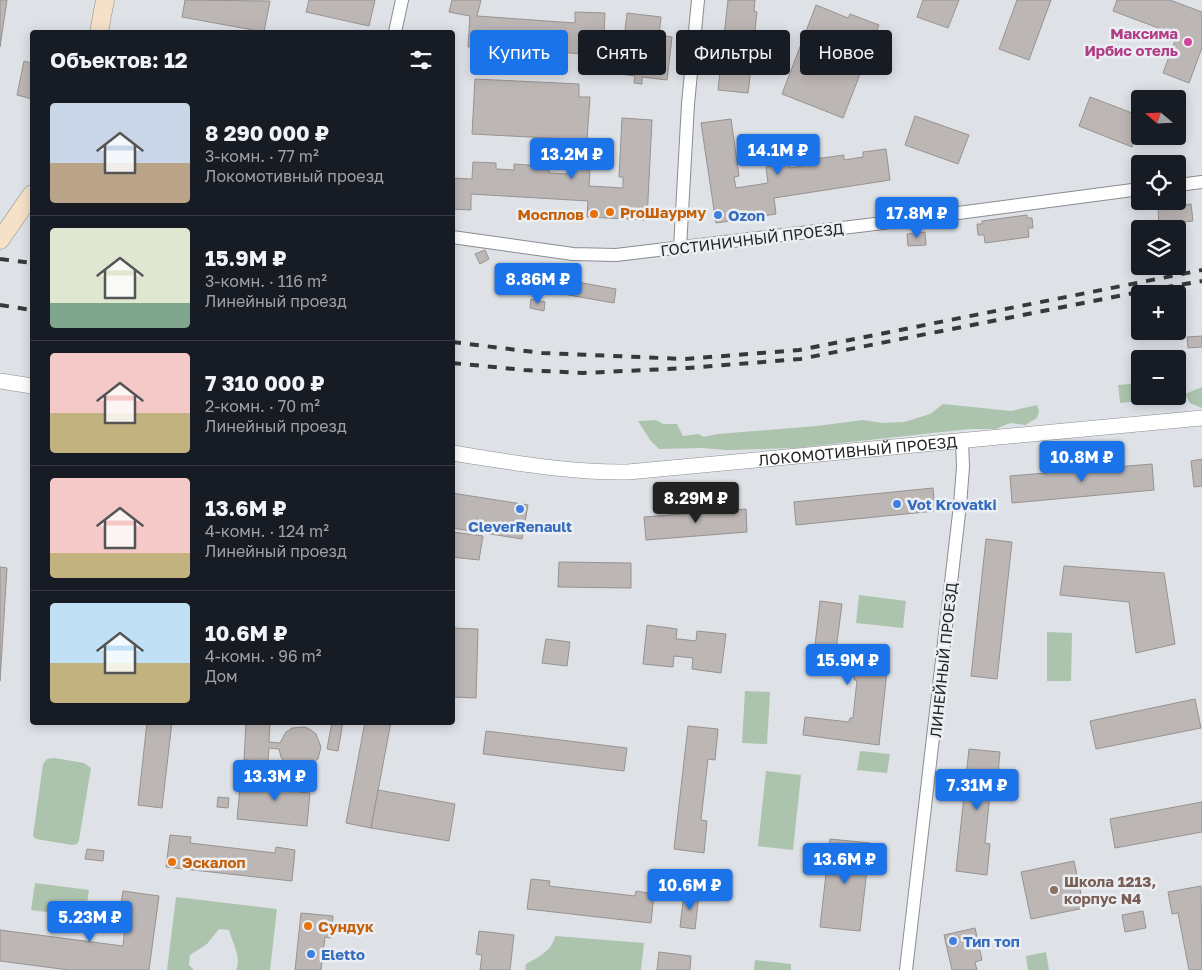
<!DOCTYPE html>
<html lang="ru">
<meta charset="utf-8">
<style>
:root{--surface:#171b24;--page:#20242c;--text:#f1f3f6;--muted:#9ea1a6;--line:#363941;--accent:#1a73e8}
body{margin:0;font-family:"Golos Text",sans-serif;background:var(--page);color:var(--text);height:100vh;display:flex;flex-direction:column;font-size:19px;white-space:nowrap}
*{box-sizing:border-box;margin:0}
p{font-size:16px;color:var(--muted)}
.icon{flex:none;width:28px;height:28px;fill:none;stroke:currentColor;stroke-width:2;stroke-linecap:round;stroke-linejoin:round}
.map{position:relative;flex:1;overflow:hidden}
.panel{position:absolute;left:30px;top:30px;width:425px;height:695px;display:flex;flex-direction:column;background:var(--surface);border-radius:5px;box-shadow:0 2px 12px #0003}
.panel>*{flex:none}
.top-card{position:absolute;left:470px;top:30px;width:475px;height:45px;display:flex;gap:10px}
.needle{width:32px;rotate:289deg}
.tools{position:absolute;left:1131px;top:90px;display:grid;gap:10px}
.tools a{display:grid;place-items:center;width:55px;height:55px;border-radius:5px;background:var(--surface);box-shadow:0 2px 12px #0003;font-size:25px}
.price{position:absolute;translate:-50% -42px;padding:0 11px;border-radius:5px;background:var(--accent);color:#fff;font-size:16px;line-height:32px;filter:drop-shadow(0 1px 2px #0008)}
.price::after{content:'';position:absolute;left:50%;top:30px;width:15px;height:11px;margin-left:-8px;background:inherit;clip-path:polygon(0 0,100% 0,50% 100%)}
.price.current{background:#222;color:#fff}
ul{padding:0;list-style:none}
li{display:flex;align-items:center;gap:15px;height:125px;padding:0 20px}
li+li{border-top:1px solid var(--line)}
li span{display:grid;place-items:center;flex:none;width:140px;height:100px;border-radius:5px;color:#555}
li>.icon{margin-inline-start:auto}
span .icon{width:60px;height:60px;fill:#fffc;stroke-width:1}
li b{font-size:21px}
h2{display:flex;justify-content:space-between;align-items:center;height:60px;padding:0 20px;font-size:21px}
.tag{padding:0 18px;border-radius:5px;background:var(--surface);box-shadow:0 2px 12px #0003;font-size:18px;line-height:45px}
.tag.current{background:var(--accent);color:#fff}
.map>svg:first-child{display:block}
</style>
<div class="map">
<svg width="1202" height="970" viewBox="0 0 1202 970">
<rect width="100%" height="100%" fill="#dee1e6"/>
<!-- green -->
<g fill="#acc4ae">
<polygon points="1178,378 1181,378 1183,396 1120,403 1118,385 1140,383 1140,396 1178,396"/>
<polygon points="1202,387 1202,408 1190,403 1185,394"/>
<polygon points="943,404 1011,411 1037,405 1039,411 1037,418 1025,425 1010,423 996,429 970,429 795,448 727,450 702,448 659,449 650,440 638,421 656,420 663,424 677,424 683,436 698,434 704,437 717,434 817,426 863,420 882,423 904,422 930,414"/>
<polygon points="859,595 906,601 903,628 856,623"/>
<polygon points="1047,632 1072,633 1071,681 1047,681"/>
<polygon points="745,691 770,692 767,744 742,743"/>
<polygon points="860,751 890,754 887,773 857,770"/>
<polygon points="54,758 84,763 91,768 79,840 77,844 72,845 36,839 33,836 43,764 47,759"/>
<polygon points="766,771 801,775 793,850 758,846"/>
<polygon points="35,883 89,890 85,917 31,910"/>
<path d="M176,897L277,909L270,970H236C242,958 232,942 229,930L219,929L207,944L190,955L189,965L194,970H167Z"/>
<path d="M555,936L644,943L641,970H525L526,964C537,958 553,950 555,936Z"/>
<polygon points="1046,952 1049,970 1028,970 1026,956"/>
<polygon points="755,960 791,964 791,970 754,970"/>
</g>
<!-- building -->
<g fill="#bcb6b4" stroke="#989290">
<polygon points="0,0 7,0 0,47"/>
<polygon points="185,0 270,1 264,32 182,17"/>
<polygon points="309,0 375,0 369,26 306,12"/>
<polygon points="452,0 481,0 477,16 575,23 575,12 605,13 603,55 468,47 470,16 449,12"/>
<polygon points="728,0 755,0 754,11 757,12 753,49 749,49 747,68 751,68 748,93 718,90"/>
<polygon points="923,0 959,0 948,28 917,17"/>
<polygon points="1017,0 1051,0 1029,60 999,49"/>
<polygon points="1117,0 1170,0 1202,12 1202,48 1189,83 1163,73 1177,35 1113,11"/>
<polygon points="816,5 848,18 850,14 879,25 843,118 782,94"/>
<polygon points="627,13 661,17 659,35 672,37 667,80 642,77 642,84 634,83 635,76 620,74"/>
<polygon points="24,61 32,63 32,99 17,95"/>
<polygon points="475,79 579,84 579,97 590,97 587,140 472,134"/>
<polygon points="1090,97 1140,116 1140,126 1132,147 1079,126"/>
<polygon points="915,116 969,135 958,164 905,145"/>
<polygon points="622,118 652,120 647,220 587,217 588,201 471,194 471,210 452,209 452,178 472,179 473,162 496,163 496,169 514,170 514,164 541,166 541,163 549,163 549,173 568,174 569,168 590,169 589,186 623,188 623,177 619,177"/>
<polygon points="731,119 739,176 734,177 736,188 768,183 766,167 789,164 790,168 809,165 808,160 844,155 844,160 863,157 863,152 886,149 890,180 774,198 776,214 716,223 701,123"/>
<polygon points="1191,204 1193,221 1159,225 1158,209"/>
<polygon points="1027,215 1027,218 1032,218 1033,228 1028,228 1029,237 985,243 984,235 978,235 977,224 982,224 982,221"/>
<polygon points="925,232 926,245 908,246 907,234"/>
<polygon points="485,250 489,259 480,264 475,254"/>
<polygon points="523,265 541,268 540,275 522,272"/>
<polygon points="566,280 616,289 614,303 563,294"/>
<polygon points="531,299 545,302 544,311 530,308"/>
<polygon points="1202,336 1202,347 1188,348 1187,337"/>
<polygon points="1202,459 1202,486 1194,487 1191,461"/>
<polygon points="1152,464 1154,490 1012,503 1010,476"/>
<polygon points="933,488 935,511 796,525 794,502"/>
<polygon points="452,493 528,505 522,539 452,528"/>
<polygon points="746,509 747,532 646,540 644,517"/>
<polygon points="452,532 483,536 479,560 452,557"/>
<polygon points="986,539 1012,542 997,679 971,676"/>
<polygon points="559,562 631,563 631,588 558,587"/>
<polygon points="1064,566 1164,573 1175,644 1136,653 1129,602 1060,595"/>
<polygon points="0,567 7,568 0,681"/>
<polygon points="820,601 842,604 834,665 855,667 856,659 888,662 879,745 803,735 805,717 849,722 850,718 853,718 857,680 854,680 855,677 812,672"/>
<polygon points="647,625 677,629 676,639 679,639 696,641 697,631 726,634 721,673 692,669 693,658 674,656 673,667 643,664"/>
<polygon points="452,628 478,629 476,698 452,697"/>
<polygon points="546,639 570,642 567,666 542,663"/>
<polygon points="1195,699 1201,728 1096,749 1090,721"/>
<polygon points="147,722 172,722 162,808 138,805"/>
<polygon points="246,722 270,722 269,742 280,743 286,732 292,728 305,727 311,730 316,734 321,747 318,759 308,767 295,769 284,762 281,757 279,749 269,748 268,761 261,761 261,767 249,767 249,760 244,760"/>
<polygon points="332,722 343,722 338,751 327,749"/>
<polygon points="365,722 391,722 371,828 346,823"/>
<polygon points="688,726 718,729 715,760 708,759 701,820 707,821 704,853 674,849"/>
<polygon points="486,731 627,748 624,771 483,754"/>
<polygon points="969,749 1000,752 997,785 991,784 985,843 990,844 987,875 956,871"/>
<polygon points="260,774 299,778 298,792 310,793 307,826 237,819 240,788 258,790"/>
<polygon points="378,790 455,804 449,841 371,828"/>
<polygon points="218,797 229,798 228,808 217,807"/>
<polygon points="1202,802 1202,832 1115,848 1110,819"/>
<polygon points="170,835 191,837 190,843 275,853 276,847 295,850 292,881 166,867"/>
<polygon points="830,839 870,843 860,931 820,927"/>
<polygon points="87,849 104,851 103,861 85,859"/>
<polygon points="1074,861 1084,908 1031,919 1021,872"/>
<polygon points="531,879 550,881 549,886 635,896 636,891 654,894 651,923 527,909"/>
<polygon points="1201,886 1202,970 1189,970 1178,913 1172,914 1168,892"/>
<polygon points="123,891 159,896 149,970 69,970 0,961 0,930 123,946 127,911 120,911"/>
<polygon points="684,893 699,895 695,929 680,927"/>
<polygon points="1143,911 1146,928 1125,932 1122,915"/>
<polygon points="301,913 333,916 331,938 325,937 321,970 295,970"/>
<polygon points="975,928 982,960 975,962 977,970 952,970 944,935"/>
<polygon points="479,931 514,935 510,970 480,970 482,955 476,954"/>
<polygon points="659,952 691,956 690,970 657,970"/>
</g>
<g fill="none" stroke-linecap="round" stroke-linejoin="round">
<defs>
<g id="minor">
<polyline points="395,32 402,0"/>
<polyline points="1178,185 1202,182"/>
<polyline points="452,237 573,254 616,255 867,225 1140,189"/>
<polyline points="680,248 688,104 698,0"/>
<polyline points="906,970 960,505 963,467 962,440"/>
</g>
<g id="tertiary">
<polyline points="0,381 32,386"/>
<path id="s1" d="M452,453C511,462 568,473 628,472L1202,418"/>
</g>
<g id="secondary">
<polyline points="99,32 105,0"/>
<polyline points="0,240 32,194"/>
</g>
</defs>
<!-- minor casing -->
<use href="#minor" stroke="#8a8c91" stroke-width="14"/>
<!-- tertiary casing -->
<use href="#tertiary" stroke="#8a8c91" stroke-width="16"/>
<!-- secondary casing -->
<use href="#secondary" stroke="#8a8c91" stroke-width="19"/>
<!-- minor -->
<use href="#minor" stroke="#fff" stroke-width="12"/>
<!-- tertiary -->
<use href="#tertiary" stroke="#fff" stroke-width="15"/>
<!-- secondary -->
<use href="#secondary" stroke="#f4e1c7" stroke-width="18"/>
<!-- rail -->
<g stroke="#36383a" stroke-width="4" stroke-dasharray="9 9" stroke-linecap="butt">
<polyline points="0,259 32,263"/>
<polyline points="0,305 32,310"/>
<polyline points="452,342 542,353 685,359 799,350 1202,270"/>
<polyline points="452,363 524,370 583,373 688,368 800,359 1144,291 1202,281"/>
</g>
</g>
<!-- markers -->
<circle fill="#d1479c" stroke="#ebeef3" stroke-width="2" cx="1188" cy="42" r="5"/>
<g fill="#e8710a" stroke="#ebeef3" stroke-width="2">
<circle cx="610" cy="212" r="5"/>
<circle cx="594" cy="214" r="5"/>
<circle cx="172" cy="862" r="5"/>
<circle cx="308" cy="926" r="5"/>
</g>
<g fill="#3f7fe0" stroke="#ebeef3" stroke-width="2">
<circle cx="718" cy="215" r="5"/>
<circle cx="897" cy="504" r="5"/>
<circle cx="520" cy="509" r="5"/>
<circle cx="953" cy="941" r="5"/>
<circle cx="311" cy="954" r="5"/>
</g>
<circle fill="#8d6e63" stroke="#ebeef3" stroke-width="2" cx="1054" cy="890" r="5"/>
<g text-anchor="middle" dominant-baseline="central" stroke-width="5" stroke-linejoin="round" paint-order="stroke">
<!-- hotel labels -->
<g font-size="15" font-weight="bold" fill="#b23c85" stroke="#ebeef3" text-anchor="end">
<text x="1178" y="33">Максима<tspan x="1178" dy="17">Ирбис отель</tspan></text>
</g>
<!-- food labels -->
<g font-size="15" font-weight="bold" fill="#c56008" stroke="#ebeef3" text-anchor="start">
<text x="620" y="212">ProШаурму</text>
<text x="584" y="214" text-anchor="end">Мосплов</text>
<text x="182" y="862">Эскалоп</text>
<text x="318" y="926">Сундук</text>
</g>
<!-- shop labels -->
<g font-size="15" font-weight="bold" fill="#366cbe" stroke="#ebeef3" text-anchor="start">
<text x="728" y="215">Ozon</text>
<text x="907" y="504">Vot Krovatki</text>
<text x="520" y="526" text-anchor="middle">CleverRenault</text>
<text x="963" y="941">Тип топ</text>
<text x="321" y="954">Eletto</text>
</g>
<!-- street labels -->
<g font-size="15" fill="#232426" stroke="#ebeef3">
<text transform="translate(752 239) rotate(-7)">ГОСТИНИЧНЫЙ ПРОЕЗД</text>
<text stroke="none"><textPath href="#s1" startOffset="408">ЛОКОМОТИВНЫЙ ПРОЕЗД</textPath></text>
<text transform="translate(943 660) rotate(-84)">ЛИНЕЙНЫЙ ПРОЕЗД</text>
</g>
<!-- education labels -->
<g font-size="15" font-weight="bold" fill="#785e54" stroke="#ebeef3" text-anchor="start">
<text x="1064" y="881">Школа 1213,<tspan x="1064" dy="17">корпус N4</tspan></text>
</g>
</g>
</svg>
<div class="tools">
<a><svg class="needle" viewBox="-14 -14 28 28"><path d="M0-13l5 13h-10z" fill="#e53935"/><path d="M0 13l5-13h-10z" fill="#9ea1a6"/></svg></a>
<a><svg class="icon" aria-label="locate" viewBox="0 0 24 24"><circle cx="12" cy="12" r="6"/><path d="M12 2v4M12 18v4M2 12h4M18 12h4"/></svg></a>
<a><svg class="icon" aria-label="layers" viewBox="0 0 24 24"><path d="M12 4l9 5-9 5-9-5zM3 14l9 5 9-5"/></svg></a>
<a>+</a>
<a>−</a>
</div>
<b class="price" style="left:778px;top:176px">14.1M ₽</b>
<b class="price" style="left:572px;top:180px">13.2M ₽</b>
<b class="price" style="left:917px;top:239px">17.8M ₽</b>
<b class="price" style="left:538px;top:305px">8.86M ₽</b>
<b class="price" style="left:1082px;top:483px">10.8M ₽</b>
<b class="price current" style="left:696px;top:524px">8.29M ₽</b>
<b class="price" style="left:848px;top:686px">15.9M ₽</b>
<b class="price" style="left:275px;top:802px">13.3M ₽</b>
<b class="price" style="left:977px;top:811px">7.31M ₽</b>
<b class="price" style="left:845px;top:885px">13.6M ₽</b>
<b class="price" style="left:690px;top:911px">10.6M ₽</b>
<b class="price" style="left:90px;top:943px">5.23M ₽</b>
<div class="top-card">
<a class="tag current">Купить</a>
<a class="tag">Снять</a>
<a class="tag">Фильтры</a>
<a class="tag">Новое</a>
</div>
<section class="panel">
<h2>Объектов: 12<svg class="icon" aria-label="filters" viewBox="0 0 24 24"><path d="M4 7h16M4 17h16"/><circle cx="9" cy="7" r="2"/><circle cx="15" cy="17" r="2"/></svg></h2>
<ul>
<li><span style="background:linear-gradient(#c9d6e8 60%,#b9a48a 0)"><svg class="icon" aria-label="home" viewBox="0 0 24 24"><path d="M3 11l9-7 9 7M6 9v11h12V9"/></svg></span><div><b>8 290 000 ₽</b><p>3-комн. · 77 m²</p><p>Локомотивный проезд</p></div></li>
<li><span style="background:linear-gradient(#dfe7d0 75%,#7fa58c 0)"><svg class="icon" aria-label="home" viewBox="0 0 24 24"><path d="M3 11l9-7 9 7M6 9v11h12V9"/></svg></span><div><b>15.9M ₽</b><p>3-комн. · 116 m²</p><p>Линейный проезд</p></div></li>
<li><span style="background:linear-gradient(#f6c9c9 60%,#c2b280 0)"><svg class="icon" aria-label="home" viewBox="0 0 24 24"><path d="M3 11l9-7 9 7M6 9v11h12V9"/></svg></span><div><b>7 310 000 ₽</b><p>2-комн. · 70 m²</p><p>Линейный проезд</p></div></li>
<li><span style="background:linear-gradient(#f6c9c9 75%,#c2b280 0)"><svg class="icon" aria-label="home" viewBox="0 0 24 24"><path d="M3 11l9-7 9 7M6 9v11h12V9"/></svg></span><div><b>13.6M ₽</b><p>4-комн. · 124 m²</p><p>Линейный проезд</p></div></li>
<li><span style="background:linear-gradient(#bfe0f5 60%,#c2b280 0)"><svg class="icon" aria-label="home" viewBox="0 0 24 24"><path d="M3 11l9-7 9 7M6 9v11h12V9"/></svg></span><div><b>10.6M ₽</b><p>4-комн. · 96 m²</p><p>Дом</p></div></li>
</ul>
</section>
</div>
